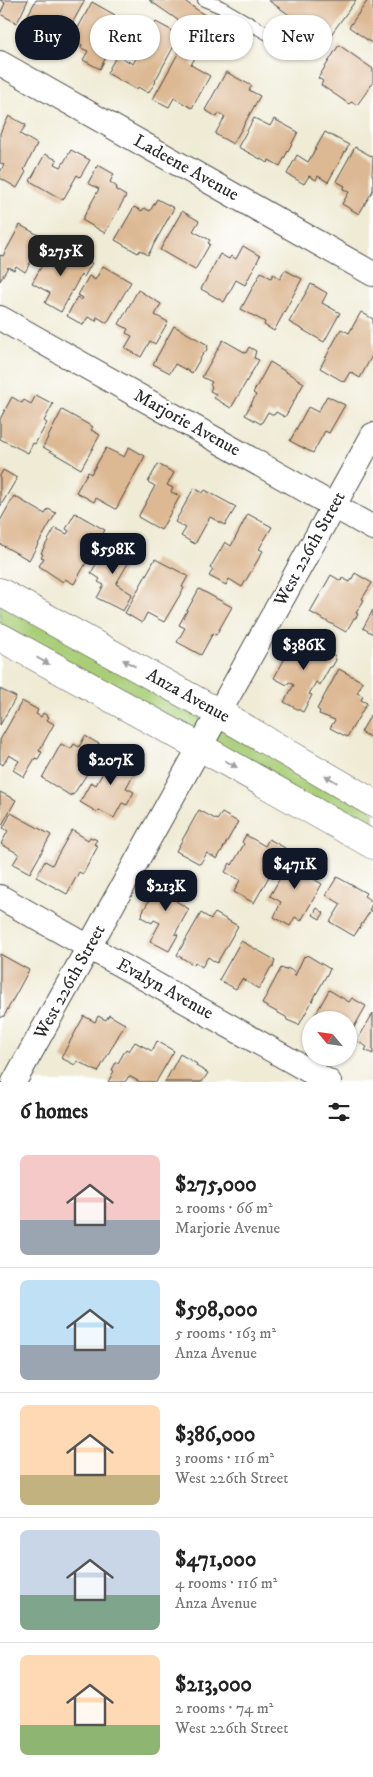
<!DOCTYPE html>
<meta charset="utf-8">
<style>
:root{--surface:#fff;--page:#f2f2f2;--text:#222;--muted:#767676;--line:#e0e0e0;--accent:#111827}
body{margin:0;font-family:"IM FELL DW Pica",serif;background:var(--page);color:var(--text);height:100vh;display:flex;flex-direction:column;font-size:19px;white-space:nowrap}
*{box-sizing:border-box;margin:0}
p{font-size:16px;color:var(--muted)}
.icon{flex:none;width:28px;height:28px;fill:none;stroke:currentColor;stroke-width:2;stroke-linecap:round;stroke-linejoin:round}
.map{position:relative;height:1082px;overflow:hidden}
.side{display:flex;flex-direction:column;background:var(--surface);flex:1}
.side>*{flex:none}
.top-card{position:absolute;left:15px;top:15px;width:344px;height:45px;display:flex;gap:10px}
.needle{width:32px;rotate:299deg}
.tools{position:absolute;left:302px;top:1011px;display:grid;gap:10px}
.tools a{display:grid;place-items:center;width:55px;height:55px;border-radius:50%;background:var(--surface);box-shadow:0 1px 4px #0004;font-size:25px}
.price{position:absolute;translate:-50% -42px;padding:0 11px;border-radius:10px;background:var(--accent);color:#fff;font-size:16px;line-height:32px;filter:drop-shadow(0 1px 2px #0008)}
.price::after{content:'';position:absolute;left:50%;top:30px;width:15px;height:11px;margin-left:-8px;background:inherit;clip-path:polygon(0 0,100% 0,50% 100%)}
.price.current{background:#222;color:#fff}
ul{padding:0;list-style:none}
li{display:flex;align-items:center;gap:15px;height:125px;padding:0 20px}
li+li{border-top:1px solid var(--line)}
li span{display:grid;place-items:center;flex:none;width:140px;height:100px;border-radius:8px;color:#555}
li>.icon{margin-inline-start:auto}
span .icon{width:60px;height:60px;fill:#fffc;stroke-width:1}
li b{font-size:21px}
h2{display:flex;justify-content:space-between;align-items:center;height:60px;padding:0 20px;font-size:21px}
.tag{padding:0 18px;border-radius:22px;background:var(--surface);box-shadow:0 1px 4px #0004;font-size:18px;line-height:45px}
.tag.current{background:var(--accent);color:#fff}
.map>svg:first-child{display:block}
</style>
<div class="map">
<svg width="373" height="1082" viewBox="0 0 373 1082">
<rect width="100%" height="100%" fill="#fff"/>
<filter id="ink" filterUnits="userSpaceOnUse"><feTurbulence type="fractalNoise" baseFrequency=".02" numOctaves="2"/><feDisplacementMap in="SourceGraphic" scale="10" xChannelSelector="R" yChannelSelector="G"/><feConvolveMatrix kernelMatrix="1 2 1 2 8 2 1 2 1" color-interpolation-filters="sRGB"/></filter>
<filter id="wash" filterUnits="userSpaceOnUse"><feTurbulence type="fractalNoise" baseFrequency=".0096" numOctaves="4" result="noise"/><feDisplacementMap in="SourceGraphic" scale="20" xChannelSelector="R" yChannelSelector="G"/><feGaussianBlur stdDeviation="1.12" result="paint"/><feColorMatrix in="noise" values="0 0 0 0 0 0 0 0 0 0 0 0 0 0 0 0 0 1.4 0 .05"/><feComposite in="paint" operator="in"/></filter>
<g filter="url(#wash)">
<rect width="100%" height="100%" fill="#efebd5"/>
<!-- green -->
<polygon fill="#a9ce77" stroke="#6a7c51" points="0,592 373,800 373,844 0,638"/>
<g id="blocks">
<!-- building -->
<g fill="#dcb893">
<polygon points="0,0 28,0 17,23 0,14 5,3"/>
<polygon points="36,0 85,0 59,47 28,29 29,28 23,24"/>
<polygon points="149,0 183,0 206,16 195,32"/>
<polygon points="268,0 356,0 327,40 324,39 320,45 301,31 305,26"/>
<polygon points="368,0 373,0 373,44 349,27"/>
<polygon points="92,2 115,15 99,45 109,51 100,69 83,60 88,51 81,48 82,45 72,39"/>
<polygon points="156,22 180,35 155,81 156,82 148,93 138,87 137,90 107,73 117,55 133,64"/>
<polygon points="186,39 201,47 191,65 210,76 192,108 174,98 169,107 153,99"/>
<polygon points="339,45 373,69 373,83 357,105 351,102 349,104 321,85 323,81 318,78"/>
<polygon points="226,72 252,86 249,90 260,96 233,144 215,134 225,117 219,113 217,117 205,110"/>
<polygon points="9,116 26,125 20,134 37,144 24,170 26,172 17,188 0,178 0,172 4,165 0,163 0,133"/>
<polygon points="254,118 270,126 274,119 298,132 280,166 269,160 268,163 238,147"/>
<polygon points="325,132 349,145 328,182 318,176 316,180 309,176 304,184 287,174 297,155 308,162"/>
<polygon points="355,147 373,157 372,175 373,175 373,190 359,214 342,204 349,192 343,189 345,186 336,181"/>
<polygon points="71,150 90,160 80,177 77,175 63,200 30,181 45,154 57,160 55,164 61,167"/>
<polygon points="98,165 114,174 110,182 117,187 116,190 126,196 105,233 82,220 99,189 88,183"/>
<polygon points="157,199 174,208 148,255 140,250 138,253 115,240 134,207 142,211 144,208 150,211"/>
<polygon points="182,211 199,221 193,231 210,240 208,243 210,244 195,270 160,250"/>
<polygon points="20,225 44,238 25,272 16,266 14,270 8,267 0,281 0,255 3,256"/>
<polygon points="243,246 260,256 245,285 236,280 224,302 201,289 220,254 229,259 231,256 236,259"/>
<polygon points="65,249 92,263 84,277 81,275 61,312 45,303 50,293 32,283 48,255 58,261"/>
<polygon points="103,266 131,282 107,323 97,317 96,321 88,317 83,325 67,316 77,297 81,300 83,298 78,295 89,276 95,280"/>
<polygon points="285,270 302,279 274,331 264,325 265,322 241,309 261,272 271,278 273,274 280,279"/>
<polygon points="311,284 327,293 322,303 340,313 324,342 289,322"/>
<polygon points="138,290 161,304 155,315 168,322 155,344 150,341 141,357 125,348 132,336 126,333 128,329 119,324"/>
<polygon points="361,312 373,319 373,354 360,378 350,372 344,382 320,368 341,329 349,333"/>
<polygon points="174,326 208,345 206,352 204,352 192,373 175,364 170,373 153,364"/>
<polygon points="223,340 246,353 249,347 256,351 254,358 259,360 231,408 214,398 216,394 210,391 212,387 210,385 212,382 202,377"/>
<polygon points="270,362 304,383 285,417 276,412 274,415 268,412 261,424 245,415 256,395 253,393"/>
<polygon points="36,395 53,404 44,421 47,423 35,444 33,443 28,453 0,439 0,419 12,397 22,403 24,400 31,404"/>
<polygon points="327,396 345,405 329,433 325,431 313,453 290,441 308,407 318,412"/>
<polygon points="62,410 93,427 91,430 100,435 81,469 43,447"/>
<polygon points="129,447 145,456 116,509 96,498 94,502 76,492 88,472 91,474 106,448 124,457"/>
<polygon points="158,464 174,473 167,485 173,488 171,492 180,496 161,530 138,517 155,486 148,482"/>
<polygon points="3,470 17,478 0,507 0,476"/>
<polygon points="194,488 203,493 205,490 236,507 225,525 210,517 195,544 181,536 186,528 175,522"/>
<polygon points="14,496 45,514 48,509 56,513 29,560 0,544 0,521"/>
<polygon points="75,513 105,530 74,584 65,579 63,582 39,566 44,558 41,557 43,554 41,553 55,528 67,534 69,531 66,529"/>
<polygon points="248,514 272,527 259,549 263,551 242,587 229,579 226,585 209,576 213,570 210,568 225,542 231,546"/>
<polygon points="110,540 134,553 116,584 132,594 123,611 97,598 104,585 98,582 100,579 91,573"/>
<polygon points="155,559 188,576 182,587 184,588 164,622 147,613 142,623 125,613"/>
<polygon points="355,573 372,583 362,599 364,600 356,613 358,614 356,618 354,618 346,632 310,612 331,575 341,581 342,578 350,582"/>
<polygon points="199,589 232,607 216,635 213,633 201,655 177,642 185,628 179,625"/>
<polygon points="373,610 373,634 363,628"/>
<polygon points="298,635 335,656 336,660 332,667 330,667 320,685 316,682 309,694 312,695 303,712 284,702 294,685 289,682 287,685 274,678"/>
<polygon points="339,669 363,682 357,693 363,696 361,700 367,703 347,737 330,728 335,720 319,714 320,711 317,709"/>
<polygon points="0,689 16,697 0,725"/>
<polygon points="22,701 38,710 36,714 41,717 43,713 49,717 47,720 54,724 39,751 42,752 38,759 35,758 24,777 13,770 19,761 9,755 3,765 0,763 0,740"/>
<polygon points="373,711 373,739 361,732"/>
<polygon points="85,736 101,745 87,774 73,795 71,794 71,796 42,778 61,744 71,749 74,744 79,747"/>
<polygon points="111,743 119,747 116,754 138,766 126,788 134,792 127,805 122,803 114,818 99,810 97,812 80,802 91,782 96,785 114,754 107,750"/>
<polygon points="0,792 16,800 2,825 0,824"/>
<polygon points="199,810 217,820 222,813 238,822 217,859 207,853 200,864 176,851"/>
<polygon points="11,813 51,835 30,873 13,864 19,854 1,844 8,831 3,828"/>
<polygon points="72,830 88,840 90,837 97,840 94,844 98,846 83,874 79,872 67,894 36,877 45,861 52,865"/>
<polygon points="246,835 265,846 269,839 285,848 280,857 284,860 280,866 276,864 254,903 234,892 240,880 225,872 230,863 232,865 244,844 242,842"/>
<polygon points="294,853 311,862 309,867 311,866 315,869 312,874 314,875 312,878 322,884 301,921 295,917 290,926 274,917 281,902 270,896"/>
<polygon points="163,875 184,887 176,901 189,909 175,934 178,935 169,951 150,941 160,923 154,920 152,923 141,917 143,914 142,913"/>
<polygon points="337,877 366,893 364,896 373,902 369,910 371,910 354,936 330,922 341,904 326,895"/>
<polygon points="317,908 324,913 320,919 313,915"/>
<polygon points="201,913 211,919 215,913 238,926 217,963 208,957 202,967 195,962 194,965 177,955"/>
<polygon points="241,941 275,960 273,967 271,967 259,989 242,979 236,989 219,980"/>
<polygon points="0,954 29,970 4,1016 0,1018"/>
<polygon points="307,955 330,969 299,1025 287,1020 286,1017 262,1004 281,968 286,970 287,968 295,972 294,975 295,976 304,956 305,957"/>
<polygon points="329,990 349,1002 352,998 366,1006 349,1036 349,1020 313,1019"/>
<polygon points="373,1013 373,1054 365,1050 367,1047 357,1041"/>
<polygon points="109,1015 125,1024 98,1072 77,1061 75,1065 61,1058 84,1016 95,1022 98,1016 106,1020"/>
<polygon points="157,1041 174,1051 156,1082 140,1082 129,1076 125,1082 108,1082 114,1071 112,1070 116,1062 118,1063 126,1049 129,1051 135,1042 152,1051"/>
<polygon points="180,1054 197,1064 196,1066 208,1073 202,1082 165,1082"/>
</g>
</g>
</g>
<g filter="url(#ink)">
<use href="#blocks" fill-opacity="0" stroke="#484844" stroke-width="1"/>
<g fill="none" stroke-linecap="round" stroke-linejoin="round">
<defs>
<polyline id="lane" points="204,0 221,7 294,49"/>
<g id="street">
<polyline points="0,63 373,274"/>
<polyline points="0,318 373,528"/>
<polyline points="0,897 329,1082"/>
<polyline points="14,1082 373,435"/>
</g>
<g id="secondary">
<polyline points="0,592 219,713 373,803"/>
<polyline points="0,637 218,757 373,845"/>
</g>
</defs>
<!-- lane casing -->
<use href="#lane" stroke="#484844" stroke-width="14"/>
<!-- street casing -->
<use href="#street" stroke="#484844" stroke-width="26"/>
<!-- secondary casing -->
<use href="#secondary" stroke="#484844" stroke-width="29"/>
<!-- lane -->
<use href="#lane" stroke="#fff" stroke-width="12"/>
<!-- street -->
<use href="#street" stroke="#fff" stroke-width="24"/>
<!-- secondary -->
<use href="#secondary" stroke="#fff" stroke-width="28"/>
</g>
<!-- one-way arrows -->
<defs><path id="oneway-solid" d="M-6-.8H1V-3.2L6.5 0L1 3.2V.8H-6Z" transform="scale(1.25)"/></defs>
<g fill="#a0a0a0">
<use href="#oneway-solid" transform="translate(43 661) rotate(29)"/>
<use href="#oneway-solid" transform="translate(129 663) rotate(-151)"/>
<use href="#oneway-solid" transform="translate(231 764) rotate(30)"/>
<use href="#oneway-solid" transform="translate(331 779) rotate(-149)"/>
</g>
</g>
<g text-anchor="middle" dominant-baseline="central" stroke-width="5" stroke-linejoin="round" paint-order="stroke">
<!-- street labels -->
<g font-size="18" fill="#2b2b2b" stroke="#fff">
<text transform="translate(186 168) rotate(29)">Ladeene Avenue</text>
<text transform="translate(187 423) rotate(29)">Marjorie Avenue</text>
<text transform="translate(310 549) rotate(-61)">West 226th Street</text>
<text transform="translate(188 696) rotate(29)">Anza Avenue</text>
<text transform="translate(70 982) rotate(-61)">West 226th Street</text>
<text transform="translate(165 989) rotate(29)">Evalyn Avenue</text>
</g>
</g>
</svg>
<div class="tools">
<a><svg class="needle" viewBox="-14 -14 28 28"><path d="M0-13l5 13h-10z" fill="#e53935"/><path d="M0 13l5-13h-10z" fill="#767676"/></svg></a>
</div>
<b class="price current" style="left:61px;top:277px">$275K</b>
<b class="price" style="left:113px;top:575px">$598K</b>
<b class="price" style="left:304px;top:671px">$386K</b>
<b class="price" style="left:111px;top:786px">$207K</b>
<b class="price" style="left:295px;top:890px">$471K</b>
<b class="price" style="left:166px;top:912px">$213K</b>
<div class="top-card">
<a class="tag current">Buy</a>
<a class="tag">Rent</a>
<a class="tag">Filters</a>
<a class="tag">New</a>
</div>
</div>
<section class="side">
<h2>6 homes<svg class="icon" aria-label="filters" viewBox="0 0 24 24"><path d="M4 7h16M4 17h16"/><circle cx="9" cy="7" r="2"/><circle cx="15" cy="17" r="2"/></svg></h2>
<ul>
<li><span style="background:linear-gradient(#f6c9c9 65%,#9aa5b1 0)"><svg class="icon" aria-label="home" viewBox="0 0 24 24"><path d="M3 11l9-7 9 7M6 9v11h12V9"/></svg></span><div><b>$275,000</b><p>2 rooms · 66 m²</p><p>Marjorie Avenue</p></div></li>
<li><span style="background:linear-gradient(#bfe0f5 65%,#9aa5b1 0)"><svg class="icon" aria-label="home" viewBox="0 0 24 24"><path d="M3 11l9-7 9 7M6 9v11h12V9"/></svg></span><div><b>$598,000</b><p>5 rooms · 163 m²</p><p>Anza Avenue</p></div></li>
<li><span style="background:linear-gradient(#ffd9b3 70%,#c2b280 0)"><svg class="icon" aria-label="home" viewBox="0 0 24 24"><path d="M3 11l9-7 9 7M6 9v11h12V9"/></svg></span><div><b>$386,000</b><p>3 rooms · 116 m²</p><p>West 226th Street</p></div></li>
<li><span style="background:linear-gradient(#c9d6e8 65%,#7fa58c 0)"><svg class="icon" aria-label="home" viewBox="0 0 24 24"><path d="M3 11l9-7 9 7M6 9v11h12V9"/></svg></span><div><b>$471,000</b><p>4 rooms · 116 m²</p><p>Anza Avenue</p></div></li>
<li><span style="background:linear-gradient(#ffd9b3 70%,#8fb573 0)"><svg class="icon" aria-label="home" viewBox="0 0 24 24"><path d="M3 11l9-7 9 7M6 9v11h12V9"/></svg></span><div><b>$213,000</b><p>2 rooms · 74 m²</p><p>West 226th Street</p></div></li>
</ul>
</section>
